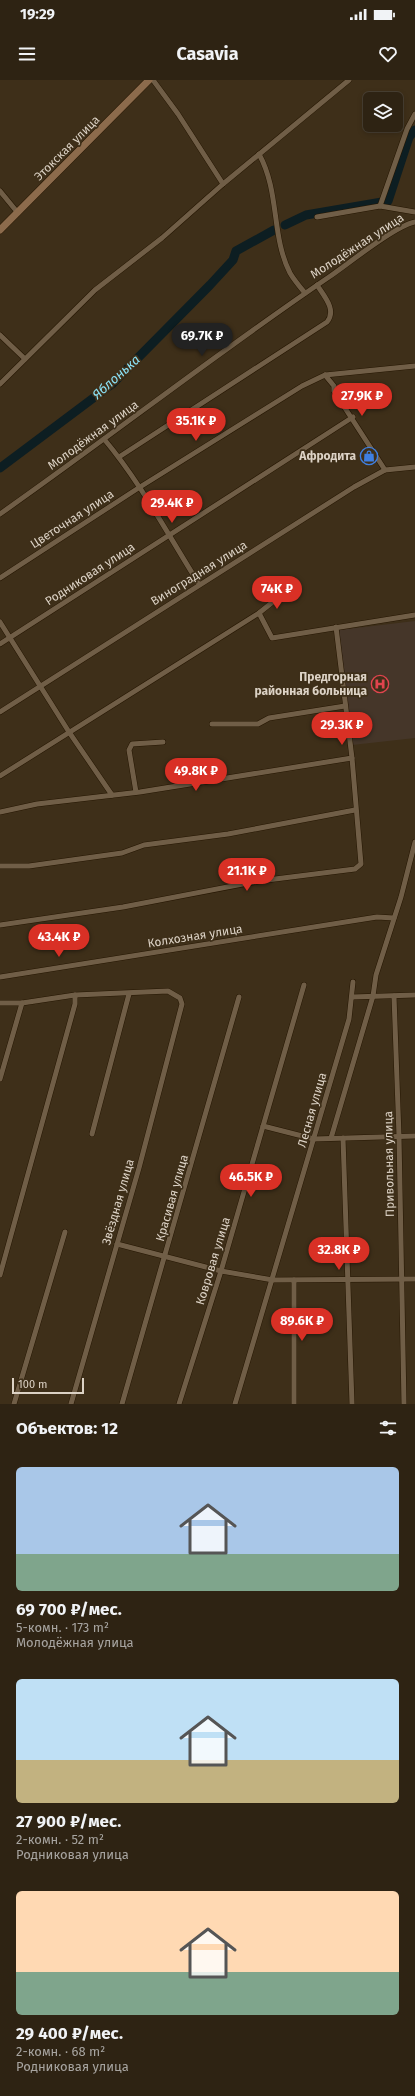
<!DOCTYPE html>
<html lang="ru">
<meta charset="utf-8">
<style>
:root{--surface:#2e2313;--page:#3a2f21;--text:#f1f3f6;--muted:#a7a4a0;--line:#494033;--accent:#d93025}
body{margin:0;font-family:"Fira Sans",sans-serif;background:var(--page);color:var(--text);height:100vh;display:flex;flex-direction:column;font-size:15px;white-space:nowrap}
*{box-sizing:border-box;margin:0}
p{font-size:13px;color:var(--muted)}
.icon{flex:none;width:22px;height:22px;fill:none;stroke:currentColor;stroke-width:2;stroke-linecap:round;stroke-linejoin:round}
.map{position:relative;height:1324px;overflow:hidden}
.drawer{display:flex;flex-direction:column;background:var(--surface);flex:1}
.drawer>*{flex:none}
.tools{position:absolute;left:363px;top:12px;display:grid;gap:8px}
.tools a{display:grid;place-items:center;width:40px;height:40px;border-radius:6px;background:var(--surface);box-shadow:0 2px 6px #0003,0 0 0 1px var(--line);font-size:20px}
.scale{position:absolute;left:12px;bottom:10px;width:72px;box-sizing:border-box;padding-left:4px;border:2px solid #dcd2c5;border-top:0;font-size:11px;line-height:14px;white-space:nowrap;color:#dcd2c5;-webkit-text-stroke:3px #3e2f19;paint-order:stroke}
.price{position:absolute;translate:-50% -34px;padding:0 9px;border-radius:14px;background:var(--accent);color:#fff;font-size:13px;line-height:26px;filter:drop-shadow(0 1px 2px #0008)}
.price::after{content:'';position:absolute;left:50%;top:24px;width:12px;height:9px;margin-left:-6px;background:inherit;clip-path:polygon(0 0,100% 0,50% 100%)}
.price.selected{background:#222;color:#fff}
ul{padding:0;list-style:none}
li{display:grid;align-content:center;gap:8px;height:212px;padding:0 16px}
li span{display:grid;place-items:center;height:124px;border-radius:6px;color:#555}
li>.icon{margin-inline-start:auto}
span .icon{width:72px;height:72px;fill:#fffc;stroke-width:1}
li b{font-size:17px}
h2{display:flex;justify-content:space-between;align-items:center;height:48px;padding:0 16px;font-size:17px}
.status{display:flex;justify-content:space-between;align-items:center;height:28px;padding:0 20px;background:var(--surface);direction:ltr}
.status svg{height:11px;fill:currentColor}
header{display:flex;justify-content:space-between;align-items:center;height:52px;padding:0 16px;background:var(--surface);font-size:18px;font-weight:700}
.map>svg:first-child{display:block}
</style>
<div class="status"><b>19:29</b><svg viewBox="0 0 49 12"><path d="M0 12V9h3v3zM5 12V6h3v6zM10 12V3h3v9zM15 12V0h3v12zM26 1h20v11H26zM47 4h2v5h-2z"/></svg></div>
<header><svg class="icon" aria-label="menu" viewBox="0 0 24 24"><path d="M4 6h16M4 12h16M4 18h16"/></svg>Casavia<svg class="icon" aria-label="heart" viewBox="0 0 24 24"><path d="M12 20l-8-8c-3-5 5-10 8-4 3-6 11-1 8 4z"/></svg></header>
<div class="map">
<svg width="415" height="1324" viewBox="0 0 415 1324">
<rect width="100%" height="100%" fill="#3e2f19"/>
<!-- medical -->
<polygon fill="#453629" points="415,541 415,658 352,665 339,550"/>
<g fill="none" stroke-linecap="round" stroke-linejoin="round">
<!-- river -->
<g stroke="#0d1e22" stroke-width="9">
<polyline points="285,145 306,135 388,121 409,57 415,50"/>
<polyline points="0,388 112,304 210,205 233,180 236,171 274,150"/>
</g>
<defs>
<g id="minor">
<polyline points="153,0 178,34 223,104"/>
<path d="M259,74C280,112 271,156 290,193C294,200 300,207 305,213"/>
<polyline points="0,111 18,133"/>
<polyline points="380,126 407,49 415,34"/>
<polyline points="317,137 380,126 415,132"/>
<polyline points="0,255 25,279"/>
<polyline points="325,295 334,306 334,311 385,390"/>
<polyline points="0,304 95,210 162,158 223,104 349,0"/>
<path d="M104,359C141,403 168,455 199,504"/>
<path d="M119,377L327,242C337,230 324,216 317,205"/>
<path d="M0,434C111,356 217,273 329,197C348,184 395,146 415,142"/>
<polyline points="0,498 140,407 302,306 325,295 415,286"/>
<polyline points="259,533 284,513"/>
<polyline points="0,542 69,652 112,715"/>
<polyline points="0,564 353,337"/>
<polyline points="0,632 354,407 385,390 415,387"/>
<polyline points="212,644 258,644 269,638 345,626"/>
<polyline points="0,696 259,533 272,558 415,535"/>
<polyline points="136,712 129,670 132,664 163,662"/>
<polyline points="0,732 37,724 140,712 352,678"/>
<polyline points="0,786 29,786 122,773 144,765 228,754 355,730"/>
<polyline points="0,845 123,827 259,801 355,789 361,784 352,678 336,547"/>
<polyline points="0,897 377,837 394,838"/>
<polyline points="394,916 399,1056 404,1324"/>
<polyline points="352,917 415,915"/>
<polyline points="0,923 22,923 75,915 168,911 180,918 182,924 139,1088 71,1324"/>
<polyline points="0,999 22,923"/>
<polyline points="263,1046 314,1059 415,1056"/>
<polyline points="92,1054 129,914"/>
<polyline points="331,1058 373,916 376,895 401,817 415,762"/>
<polyline points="343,1058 352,1324"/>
<polyline points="117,1164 221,1191 273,1200 415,1199"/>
<polyline points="0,1195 75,924 75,915"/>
<polyline points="294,1200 294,1324"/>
<polyline points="14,1324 65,1152"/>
<polyline points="122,1324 239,917"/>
<polyline points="179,1324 221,1191 304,905"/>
<polyline points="235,1324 349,939 353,902"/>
</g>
<polyline id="secondary" points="0,150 149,0"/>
</defs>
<!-- minor casing -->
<use href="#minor" stroke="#251602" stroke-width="6"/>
<!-- secondary casing -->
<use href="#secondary" stroke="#251602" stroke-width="8"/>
<!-- minor -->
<use href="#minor" stroke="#705e47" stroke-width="5"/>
<!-- secondary -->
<use href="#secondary" stroke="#8c6b4c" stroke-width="7"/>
</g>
<!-- icons -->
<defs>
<symbol id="shop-ring" viewBox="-11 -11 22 22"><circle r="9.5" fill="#3e2f19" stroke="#3f7fe0" stroke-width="1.5"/><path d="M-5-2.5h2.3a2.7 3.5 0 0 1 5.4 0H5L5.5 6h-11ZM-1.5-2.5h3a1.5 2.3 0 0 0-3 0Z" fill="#3f7fe0"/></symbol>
<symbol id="hospital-ring" viewBox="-11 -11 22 22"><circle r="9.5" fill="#3e2f19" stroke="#e0444e" stroke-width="1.5"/><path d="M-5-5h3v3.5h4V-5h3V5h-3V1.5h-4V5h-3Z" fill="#e0444e"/></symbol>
</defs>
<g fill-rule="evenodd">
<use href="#shop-ring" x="359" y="366" width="20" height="20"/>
<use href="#hospital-ring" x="370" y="594" width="20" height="20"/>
</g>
<g text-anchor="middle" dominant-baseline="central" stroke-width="3.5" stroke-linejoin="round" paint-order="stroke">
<!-- street labels -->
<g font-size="12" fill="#dcd2c5" stroke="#3e2f19">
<text transform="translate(67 68) rotate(-45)">Этокская улица</text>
<text transform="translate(357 166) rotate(-33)">Молодёжная улица</text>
<text transform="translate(93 355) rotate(-36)">Молодёжная улица</text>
<text transform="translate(72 439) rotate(-33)">Цветочная улица</text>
<text transform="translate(199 493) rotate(-32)">Виноградная улица</text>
<text transform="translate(90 494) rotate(-33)">Родниковая улица</text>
<text transform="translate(195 856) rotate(-9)">Колхозная улица</text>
<text transform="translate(312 1030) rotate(-74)">Лесная улица</text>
<text transform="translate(389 1084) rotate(-91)">Привольная улица</text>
<text transform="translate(172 1118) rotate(-74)">Красивая улица</text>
<text transform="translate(118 1122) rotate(-74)">Звёздная улица</text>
<text transform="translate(213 1181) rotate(-73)">Ковровая улица</text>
</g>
<!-- poi labels -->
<g font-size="12" font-weight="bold" fill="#dcd2c5" stroke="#3e2f19" text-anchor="end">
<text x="356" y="376">Афродита</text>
<text x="367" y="597">Предгорная<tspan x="367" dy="14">районная больница</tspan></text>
</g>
<!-- water labels -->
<g font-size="13" font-style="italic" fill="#8ce4f9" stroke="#3e2f19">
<text transform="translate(116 297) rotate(-42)">Яблонька</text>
</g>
</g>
</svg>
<div class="tools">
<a><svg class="icon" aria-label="layers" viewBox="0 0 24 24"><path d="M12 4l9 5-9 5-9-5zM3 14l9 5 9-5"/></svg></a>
</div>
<div class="scale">100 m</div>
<b class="price selected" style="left:202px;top:277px">69.7K ₽</b>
<b class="price" style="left:362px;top:337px">27.9K ₽</b>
<b class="price" style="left:196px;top:362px">35.1K ₽</b>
<b class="price" style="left:172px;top:444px">29.4K ₽</b>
<b class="price" style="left:277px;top:530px">74K ₽</b>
<b class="price" style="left:342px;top:666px">29.3K ₽</b>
<b class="price" style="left:196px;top:712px">49.8K ₽</b>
<b class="price" style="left:247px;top:812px">21.1K ₽</b>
<b class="price" style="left:59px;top:878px">43.4K ₽</b>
<b class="price" style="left:251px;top:1118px">46.5K ₽</b>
<b class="price" style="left:339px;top:1191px">32.8K ₽</b>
<b class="price" style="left:302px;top:1262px">89.6K ₽</b>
</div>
<section class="drawer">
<h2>Объектов: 12<svg class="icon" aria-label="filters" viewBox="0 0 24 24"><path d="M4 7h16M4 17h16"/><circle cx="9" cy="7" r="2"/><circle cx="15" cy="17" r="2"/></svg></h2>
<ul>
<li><span style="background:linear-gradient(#a9c7e8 70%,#7fa58c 0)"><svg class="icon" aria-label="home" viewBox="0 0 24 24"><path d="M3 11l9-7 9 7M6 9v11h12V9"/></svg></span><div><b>69 700 ₽/мес.</b><p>5-комн. · 173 m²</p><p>Молодёжная улица</p></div></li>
<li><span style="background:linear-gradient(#bfe0f5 65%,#c2b280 0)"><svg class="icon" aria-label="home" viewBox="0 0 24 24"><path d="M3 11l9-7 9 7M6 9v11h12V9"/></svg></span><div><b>27 900 ₽/мес.</b><p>2-комн. · 52 m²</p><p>Родниковая улица</p></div></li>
<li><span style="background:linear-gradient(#ffd9b3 65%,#7fa58c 0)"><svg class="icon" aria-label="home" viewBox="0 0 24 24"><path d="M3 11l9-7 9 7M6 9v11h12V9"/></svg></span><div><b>29 400 ₽/мес.</b><p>2-комн. · 68 m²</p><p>Родниковая улица</p></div></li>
</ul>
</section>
